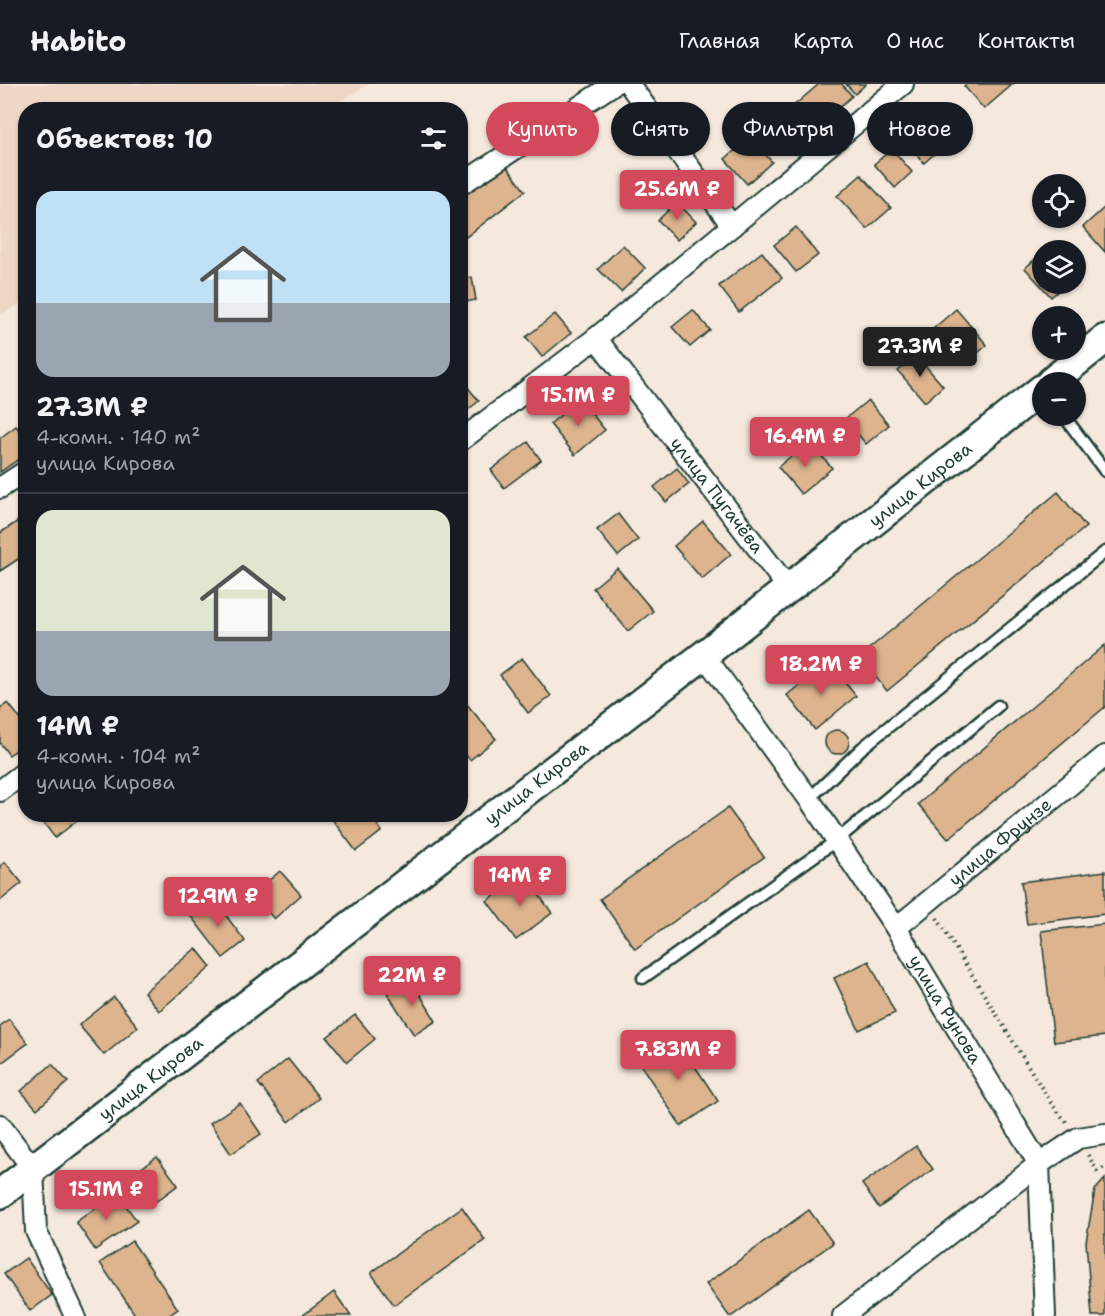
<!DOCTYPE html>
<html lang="ru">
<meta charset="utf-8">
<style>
:root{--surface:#171b24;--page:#20242c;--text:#f1f3f6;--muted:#9ea1a6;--line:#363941;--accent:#d1495b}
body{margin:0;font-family:"Shantell Sans",sans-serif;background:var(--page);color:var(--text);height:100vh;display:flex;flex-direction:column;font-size:22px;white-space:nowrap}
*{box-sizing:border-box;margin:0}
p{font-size:20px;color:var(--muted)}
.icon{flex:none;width:33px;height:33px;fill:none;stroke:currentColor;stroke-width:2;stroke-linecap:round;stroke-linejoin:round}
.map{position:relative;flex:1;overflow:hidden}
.sheet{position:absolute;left:18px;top:18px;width:450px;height:720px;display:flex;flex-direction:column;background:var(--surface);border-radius:24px;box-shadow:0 2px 4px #0004}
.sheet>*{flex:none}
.hud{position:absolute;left:486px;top:18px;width:528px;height:54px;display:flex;gap:12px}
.buttons{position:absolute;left:1032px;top:90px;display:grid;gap:12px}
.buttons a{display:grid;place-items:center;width:54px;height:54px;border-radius:50%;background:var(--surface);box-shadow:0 2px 4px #0004;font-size:30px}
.price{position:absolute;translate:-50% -51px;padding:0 14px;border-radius:6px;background:var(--accent);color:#fff;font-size:20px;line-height:39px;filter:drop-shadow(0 2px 3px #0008)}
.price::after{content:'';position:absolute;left:50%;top:36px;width:18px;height:14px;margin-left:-9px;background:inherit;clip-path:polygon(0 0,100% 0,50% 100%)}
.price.on{background:#222;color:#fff}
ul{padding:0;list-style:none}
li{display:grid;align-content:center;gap:12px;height:318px;padding:0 18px}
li+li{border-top:2px solid var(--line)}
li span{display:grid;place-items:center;height:186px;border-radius:18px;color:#555}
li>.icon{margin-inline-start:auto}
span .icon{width:108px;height:108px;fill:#fffc;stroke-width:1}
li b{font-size:26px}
h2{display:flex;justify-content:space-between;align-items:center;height:72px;padding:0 18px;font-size:26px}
.pill{padding:0 21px;border-radius:27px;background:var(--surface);box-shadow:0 2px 4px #0004;font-size:21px;line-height:54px}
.pill.on{background:var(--accent);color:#fff}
header{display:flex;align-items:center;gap:36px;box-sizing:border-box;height:84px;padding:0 30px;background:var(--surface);border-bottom:2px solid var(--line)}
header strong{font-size:28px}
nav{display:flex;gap:33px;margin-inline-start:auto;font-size:21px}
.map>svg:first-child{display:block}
</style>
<header>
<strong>Habito</strong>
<nav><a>Главная</a><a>Карта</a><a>О нас</a><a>Контакты</a></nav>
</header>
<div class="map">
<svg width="1105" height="1232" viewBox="0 0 1105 1232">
<rect width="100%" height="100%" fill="#f5e8dd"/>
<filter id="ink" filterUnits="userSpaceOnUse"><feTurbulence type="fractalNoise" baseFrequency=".0167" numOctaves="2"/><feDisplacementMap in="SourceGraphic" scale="12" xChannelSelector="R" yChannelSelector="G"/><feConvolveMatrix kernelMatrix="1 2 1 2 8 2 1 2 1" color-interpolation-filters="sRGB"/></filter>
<g filter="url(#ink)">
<!-- built -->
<polygon fill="#eed8c5" points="0,0 369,0 328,25 26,26 25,216 0,232"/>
<!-- building -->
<g fill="#deb48e" stroke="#1f3d34" stroke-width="1.5">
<polygon points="819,0 842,0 852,12 803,55 783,31"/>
<polygon points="846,0 866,0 855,10"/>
<polygon points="967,0 1013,0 984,25 964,2"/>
<polygon points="929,30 951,55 924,79 902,54"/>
<polygon points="750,53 772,78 747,100 725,75"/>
<polygon points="892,65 912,88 895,104 874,80"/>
<polygon points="505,80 525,107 466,153 460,147 460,114"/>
<polygon points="861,91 891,124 867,145 837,112"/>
<polygon points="677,118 696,138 677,156 658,136"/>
<polygon points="1105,123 1105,168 1083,143"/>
<polygon points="796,143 818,171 796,188 774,161"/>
<polygon points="623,161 645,184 621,208 598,185"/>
<polygon points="762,168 782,194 739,228 719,202"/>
<polygon points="1042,169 1042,200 1066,200 1051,213 1025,184"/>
<polygon points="472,193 476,216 460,219 460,195"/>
<polygon points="956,225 987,261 965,280 934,244"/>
<polygon points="693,226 710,246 690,263 672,243"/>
<polygon points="555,230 571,249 542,273 526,253"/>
<polygon points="916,271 943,302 925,318 898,287"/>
<polygon points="460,294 479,317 460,332"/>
<polygon points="580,315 605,346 575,371 550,340"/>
<polygon points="868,316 889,341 866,360 845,335"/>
<polygon points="16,342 26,355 26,370 0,388 0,354"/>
<polygon points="809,357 832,384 801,410 778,383"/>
<polygon points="528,358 541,376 504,404 491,386"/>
<polygon points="677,384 689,400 666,418 654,403"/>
<polygon points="1058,408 1086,443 887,607 859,573"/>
<polygon points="618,430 638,456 618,472 597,446"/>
<polygon points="26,432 26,470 0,487 0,449"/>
<polygon points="703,437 731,470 702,495 674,462"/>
<polygon points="617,484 653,527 628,547 593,504"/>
<polygon points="1105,561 1105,623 948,755 918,720"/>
<polygon points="522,574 551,612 528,629 500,591"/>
<polygon points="828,578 856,612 815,646 787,611"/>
<polygon points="460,612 496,655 470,676 460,664"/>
<polygon points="8,619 26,642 26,659 9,671 0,659 0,624"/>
<circle cx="837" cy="658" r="12"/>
<polygon points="728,724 764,773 635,865 600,815"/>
<polygon points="53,730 82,730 83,732 55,754 43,738"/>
<polygon points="328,730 369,730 382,747 356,767"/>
<polygon points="5,778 22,799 0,817 0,782"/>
<polygon points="280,787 301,811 274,835 253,810"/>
<polygon points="1105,787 1105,830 1027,840 1021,798"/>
<polygon points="524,790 552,829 516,856 487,817"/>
<polygon points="213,814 245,857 223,874 190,831"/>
<polygon points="1105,840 1105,952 1054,958 1041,847"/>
<polygon points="196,864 211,883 159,927 144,908"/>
<polygon points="869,877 895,929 859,946 834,894"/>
<polygon points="410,894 436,937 414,951 387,909"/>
<polygon points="114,913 138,943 104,971 79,941"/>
<polygon points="355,931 375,955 347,978 327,953"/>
<polygon points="9,935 28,959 0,980 0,942"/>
<polygon points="675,952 718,1017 681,1042 638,977"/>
<polygon points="288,975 319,1014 289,1038 258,999"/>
<polygon points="52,980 68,998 37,1025 21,1007"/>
<polygon points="240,1019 261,1050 231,1070 210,1039"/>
<polygon points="916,1062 933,1085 879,1124 862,1100"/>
<polygon points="157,1073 178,1101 154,1119 133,1090"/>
<polygon points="1105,1095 1105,1232 1092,1232 1086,1158 1095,1106"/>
<polygon points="117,1109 137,1137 95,1166 76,1138"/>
<polygon points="462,1123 485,1156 394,1221 371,1189"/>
<polygon points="809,1126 833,1159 732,1232 729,1232 706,1200"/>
<polygon points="132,1157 178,1225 168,1232 136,1232 100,1179"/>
<polygon points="26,1174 52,1211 30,1227 4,1190"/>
<polygon points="334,1208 351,1232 302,1232"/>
</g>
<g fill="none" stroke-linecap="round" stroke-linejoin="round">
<defs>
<g id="lane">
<polyline points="1064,332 1105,387"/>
<polyline points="809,715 862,664 1105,468"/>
<polyline points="643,894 837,756 998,622"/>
</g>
<g id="street">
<path id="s1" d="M629,0L732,142L596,254L789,505"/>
<polyline points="460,101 614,0"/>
<polyline points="732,142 903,0"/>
<polyline points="460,357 596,254"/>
<polyline points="0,404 26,387"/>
<path id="s2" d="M704,571L809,715L896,844L1039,1080L1045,1232"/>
<polyline points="0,707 26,687"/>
<path id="s3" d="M896,844L1105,672"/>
<polyline points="0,1041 33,1085 36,1147 75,1232"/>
<polyline points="843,1232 1039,1080 1078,1054 1105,1050"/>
</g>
<g id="secondary">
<polyline points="1051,298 1105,255"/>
<path id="s4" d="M0,1110L704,571L1042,305"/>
</g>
</defs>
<!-- lane casing -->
<use href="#lane" stroke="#1f3d34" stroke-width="15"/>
<!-- street casing -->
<use href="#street" stroke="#1f3d34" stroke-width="24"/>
<!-- secondary casing -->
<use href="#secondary" stroke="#1f3d34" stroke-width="33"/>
<!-- path -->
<g stroke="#1f3d34" stroke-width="4" stroke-dasharray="1.5 4.5" stroke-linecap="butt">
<polyline points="937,834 1051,1019 1066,1038"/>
<polyline points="1088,1071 1097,1087 1105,1083"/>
</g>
<!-- lane -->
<use href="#lane" stroke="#fff" stroke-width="10"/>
<!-- street -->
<use href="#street" stroke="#fff" stroke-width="20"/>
<!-- secondary -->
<use href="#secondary" stroke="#fff" stroke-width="28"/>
</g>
</g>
<g text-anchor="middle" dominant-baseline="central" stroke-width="6" stroke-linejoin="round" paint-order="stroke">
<!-- street labels -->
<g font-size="18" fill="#1f3d34" stroke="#fff">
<text stroke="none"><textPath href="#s4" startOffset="1162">улица Кирова</textPath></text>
<text stroke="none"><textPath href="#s1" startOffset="550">улица Пугачёва</textPath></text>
<text stroke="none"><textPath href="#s4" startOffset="676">улица Кирова</textPath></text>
<text stroke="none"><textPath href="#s3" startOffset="135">улица Фрунзе</textPath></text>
<text stroke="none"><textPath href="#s2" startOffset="429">улица Рунова</textPath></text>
<text stroke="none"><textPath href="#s4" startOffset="190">улица Кирова</textPath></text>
</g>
</g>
</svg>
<div class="buttons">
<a><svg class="icon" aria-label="locate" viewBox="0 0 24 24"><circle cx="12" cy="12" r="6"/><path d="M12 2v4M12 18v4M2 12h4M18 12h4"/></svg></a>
<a><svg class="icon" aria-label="layers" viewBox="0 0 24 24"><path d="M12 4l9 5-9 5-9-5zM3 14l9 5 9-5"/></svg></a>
<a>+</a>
<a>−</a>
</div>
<b class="price" style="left:677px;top:137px">25.6M ₽</b>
<b class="price on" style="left:920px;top:294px">27.3M ₽</b>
<b class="price" style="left:578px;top:343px">15.1M ₽</b>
<b class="price" style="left:805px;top:384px">16.4M ₽</b>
<b class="price" style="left:821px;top:612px">18.2M ₽</b>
<b class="price" style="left:520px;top:823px">14M ₽</b>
<b class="price" style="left:218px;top:844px">12.9M ₽</b>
<b class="price" style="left:412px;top:923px">22M ₽</b>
<b class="price" style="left:678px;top:997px">7.83M ₽</b>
<b class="price" style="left:106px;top:1137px">15.1M ₽</b>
<div class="hud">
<a class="pill on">Купить</a>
<a class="pill">Снять</a>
<a class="pill">Фильтры</a>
<a class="pill">Новое</a>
</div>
<section class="sheet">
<h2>Объектов: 10<svg class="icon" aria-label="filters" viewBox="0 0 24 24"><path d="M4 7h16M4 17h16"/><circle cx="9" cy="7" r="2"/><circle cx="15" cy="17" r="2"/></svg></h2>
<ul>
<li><span style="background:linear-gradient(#bfe0f5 60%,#9aa5b1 0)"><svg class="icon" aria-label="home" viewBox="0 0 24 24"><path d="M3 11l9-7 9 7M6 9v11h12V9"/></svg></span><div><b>27.3M ₽</b><p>4-комн. · 140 m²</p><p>улица Кирова</p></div></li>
<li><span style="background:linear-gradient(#dfe7d0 65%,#9aa5b1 0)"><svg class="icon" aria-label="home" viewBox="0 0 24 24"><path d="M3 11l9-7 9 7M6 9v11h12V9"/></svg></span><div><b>14M ₽</b><p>4-комн. · 104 m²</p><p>улица Кирова</p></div></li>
</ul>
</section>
</div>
